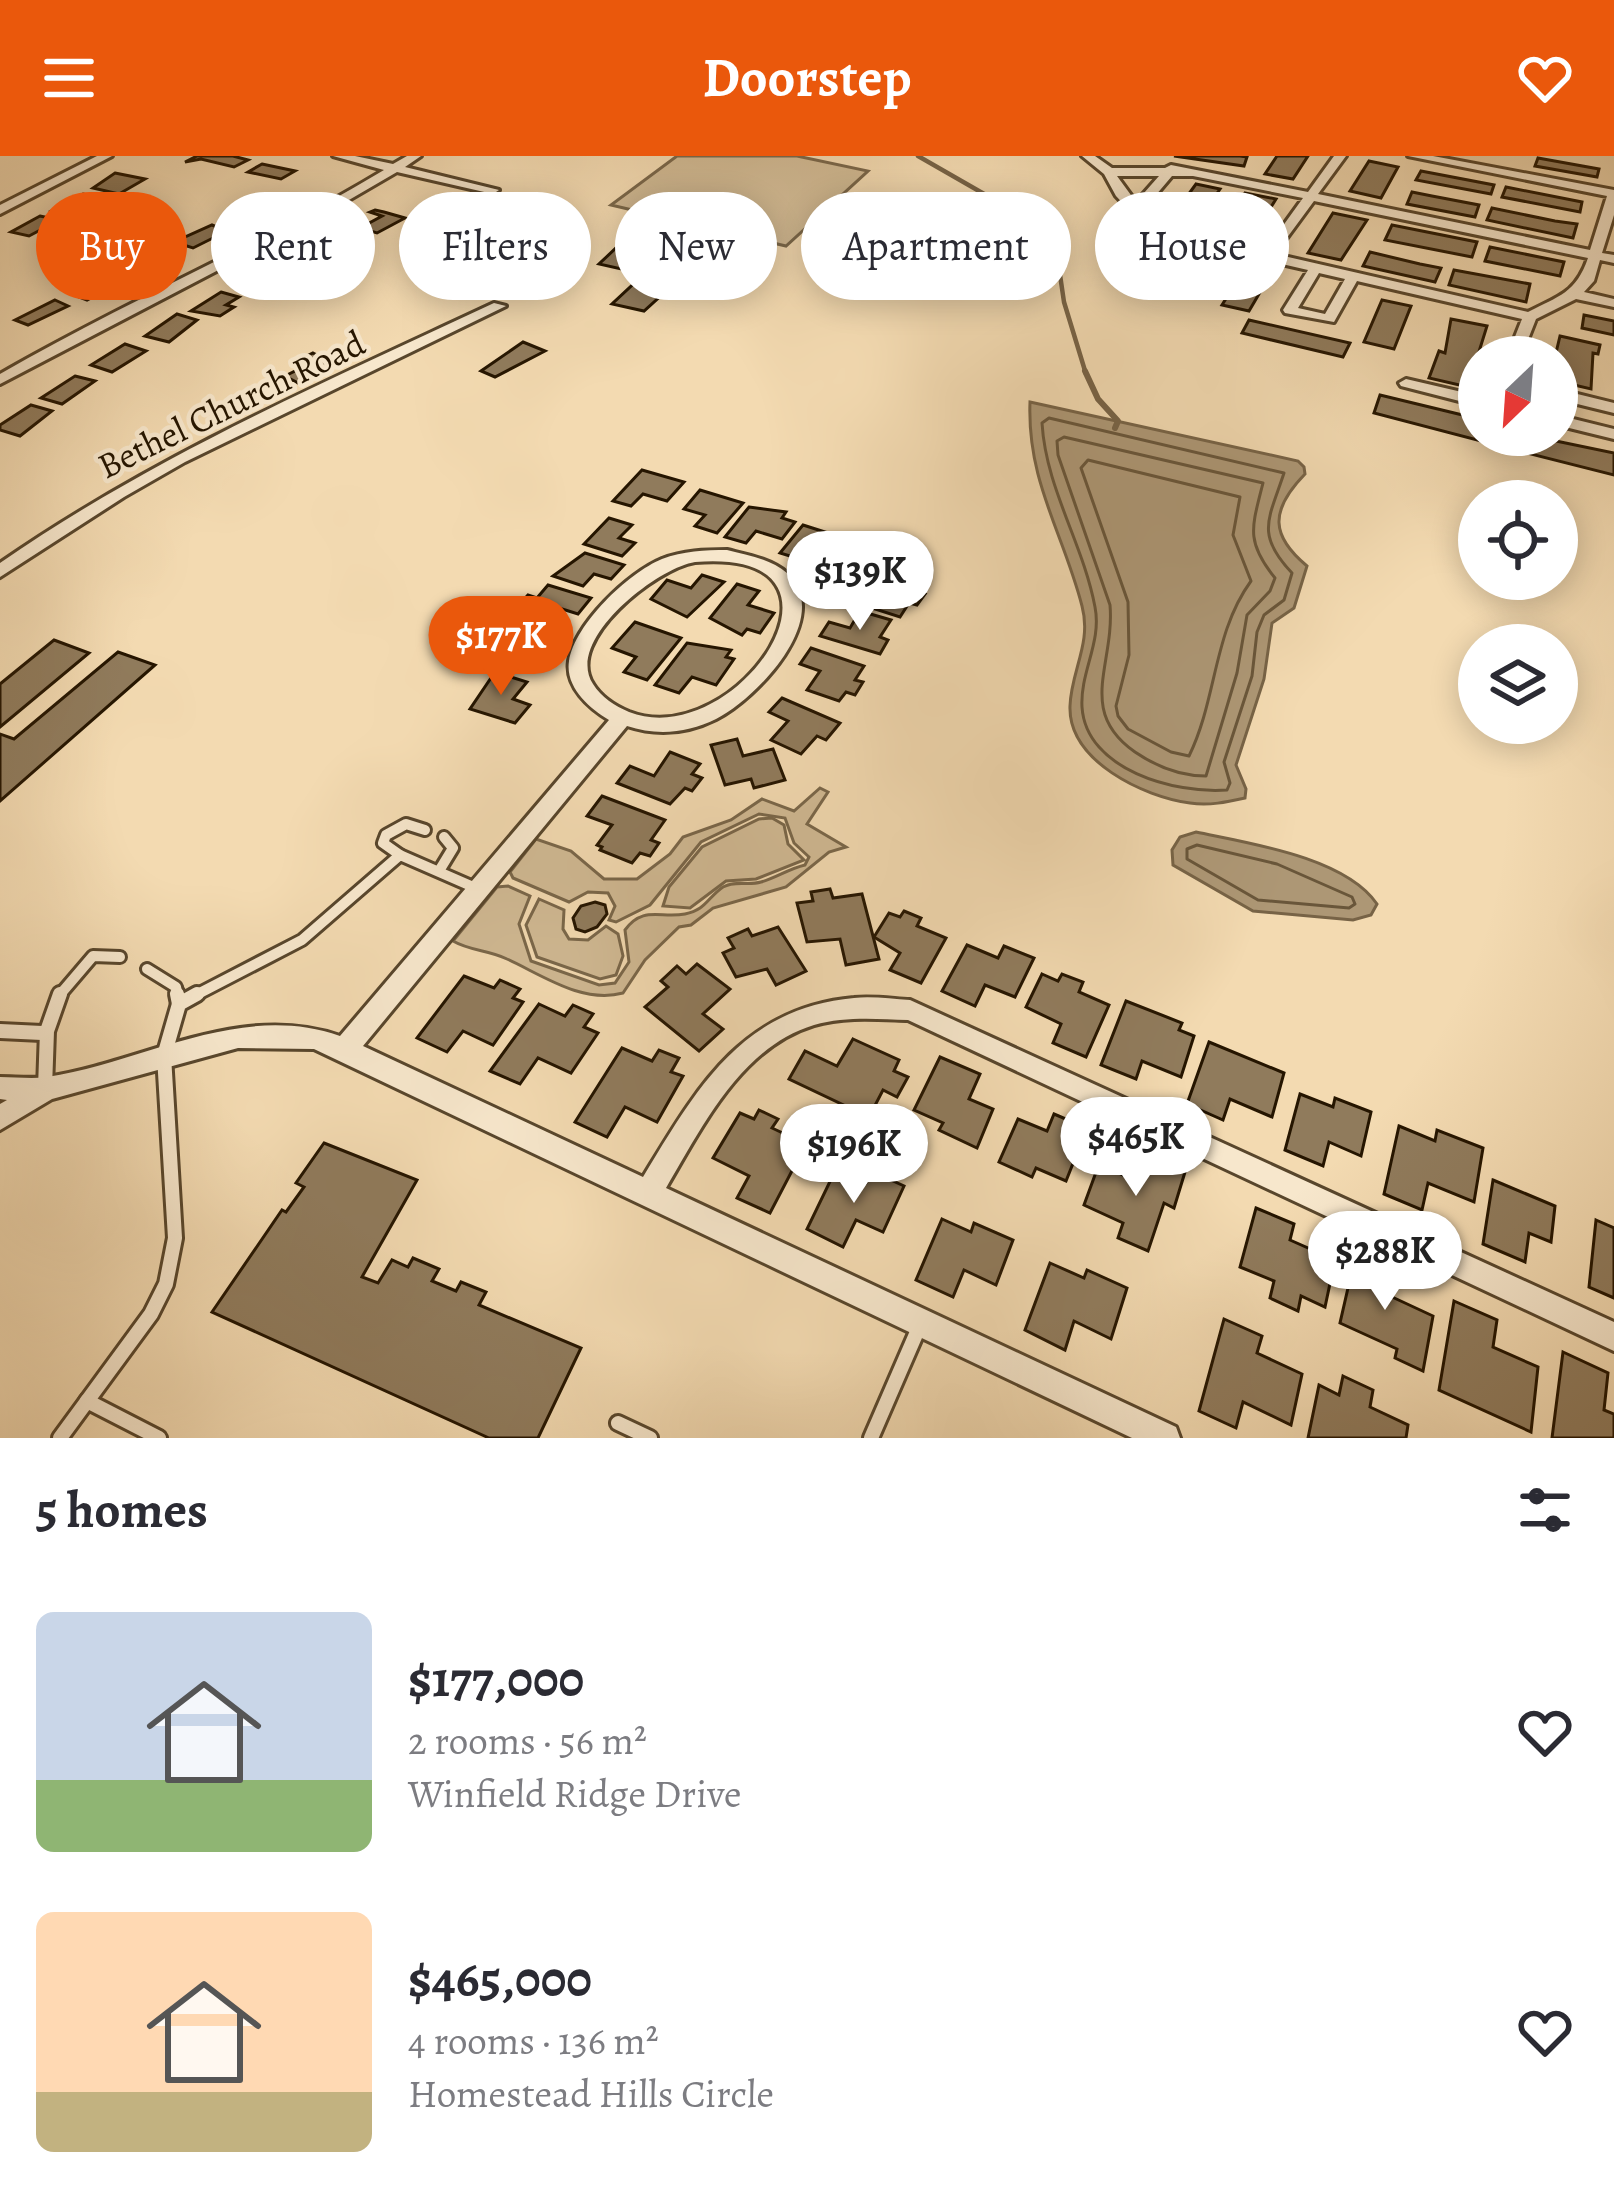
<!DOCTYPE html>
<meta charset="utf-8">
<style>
:root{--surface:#fff;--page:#f2f2f3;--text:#2b2b33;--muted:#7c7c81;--accent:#ea580c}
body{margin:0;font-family:Alegreya,serif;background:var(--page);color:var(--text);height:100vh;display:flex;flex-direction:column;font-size:45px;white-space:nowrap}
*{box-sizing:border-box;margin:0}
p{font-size:39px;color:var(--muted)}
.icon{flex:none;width:66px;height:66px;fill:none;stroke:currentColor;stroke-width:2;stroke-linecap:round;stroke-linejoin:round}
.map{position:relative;height:1282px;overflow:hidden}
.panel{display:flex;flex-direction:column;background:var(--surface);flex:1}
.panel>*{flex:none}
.top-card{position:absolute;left:36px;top:36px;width:1542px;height:108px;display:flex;gap:24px}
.needle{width:78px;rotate:205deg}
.fabs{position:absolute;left:1458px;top:180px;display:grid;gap:24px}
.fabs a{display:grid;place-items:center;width:120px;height:120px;border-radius:50%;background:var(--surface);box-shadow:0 6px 30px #0003;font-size:60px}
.price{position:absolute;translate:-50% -102px;padding:0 27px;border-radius:42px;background:#fff;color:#222;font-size:39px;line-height:78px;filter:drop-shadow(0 3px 6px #0008)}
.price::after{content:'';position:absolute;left:50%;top:72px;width:36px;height:27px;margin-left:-18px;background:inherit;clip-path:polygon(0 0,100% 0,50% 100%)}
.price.current{background:var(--accent);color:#fff}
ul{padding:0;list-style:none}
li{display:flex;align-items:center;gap:36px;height:300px;padding:0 36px}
li span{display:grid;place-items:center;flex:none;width:336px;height:240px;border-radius:18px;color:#555}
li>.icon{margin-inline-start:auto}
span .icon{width:144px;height:144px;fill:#fffc;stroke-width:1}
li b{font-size:51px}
h2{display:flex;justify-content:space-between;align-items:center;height:144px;padding:0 36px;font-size:51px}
.chip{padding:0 42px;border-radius:54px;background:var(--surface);box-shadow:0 6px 30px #0003;font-size:42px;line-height:108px}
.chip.current{background:var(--accent);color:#fff}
header{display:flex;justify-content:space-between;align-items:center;height:156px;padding:0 36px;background:var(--accent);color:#fff;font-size:54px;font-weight:700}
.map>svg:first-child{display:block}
</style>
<header><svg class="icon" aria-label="menu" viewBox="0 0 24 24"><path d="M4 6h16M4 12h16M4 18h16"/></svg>Doorstep<svg class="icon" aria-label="heart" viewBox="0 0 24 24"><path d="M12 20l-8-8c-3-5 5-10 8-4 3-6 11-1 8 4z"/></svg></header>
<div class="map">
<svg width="1614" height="1282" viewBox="0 0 1614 1282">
<rect width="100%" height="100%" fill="#f3dab1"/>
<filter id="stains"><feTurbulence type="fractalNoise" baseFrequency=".00167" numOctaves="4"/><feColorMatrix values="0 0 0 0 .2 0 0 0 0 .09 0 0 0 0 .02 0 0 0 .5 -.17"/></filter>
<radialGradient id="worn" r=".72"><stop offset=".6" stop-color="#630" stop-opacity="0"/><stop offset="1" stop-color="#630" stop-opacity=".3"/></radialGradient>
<!-- green -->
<g fill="#d0b993" stroke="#7a674a" stroke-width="3">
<polygon points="677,0 797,0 868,15 786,90 611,49"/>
<path d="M820,632L828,636L807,668L846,691L829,696L786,731L713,752L691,769L679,771L645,804L623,837C582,848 542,819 507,803C489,794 470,795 453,785L497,731L508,730L530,740L519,768L531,805L599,829L615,827L629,806L625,774C643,749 661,763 685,758C706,754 707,742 723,731C735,724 748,730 761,726C776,722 788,713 805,709L809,701L794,687L785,662L759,658L701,686L650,749L616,766L609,764L615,750L608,737L588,736L569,746L513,722L510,716L536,683L571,695L604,723H637L670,698L683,681L731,664L762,643L794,655Z"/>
<polygon points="772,662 784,669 788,688 804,704 756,723 726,725 690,752 663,750 669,731 702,691 759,663"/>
<polygon points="539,743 564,754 563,773 569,783 588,784 606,770 618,778 623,800 616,819 600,823 537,801 526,769"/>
</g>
<!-- water -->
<g fill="#ad9775" stroke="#776346" stroke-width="3">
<path d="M1030,246L1298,305L1304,311L1305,318C1269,355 1271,380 1307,410L1294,452L1272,467L1264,523L1236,609L1246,633L1245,642C1227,646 1209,650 1190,647C1144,641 1068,605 1070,550C1071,515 1092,487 1082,450C1063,376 1027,326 1030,246Z"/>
<path d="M1196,676C1248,687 1345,701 1377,748L1371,759L1353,764L1253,755L1173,709L1172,694L1180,681Z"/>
</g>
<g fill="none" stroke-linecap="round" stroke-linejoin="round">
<!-- shore -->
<g stroke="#69563a" stroke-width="3">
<path d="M1049,262L1284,317C1269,363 1255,378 1292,417L1284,444L1264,459L1257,476L1252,520L1224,606L1230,627L1227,634C1175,638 1086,614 1082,551C1080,516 1102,486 1095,451C1083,387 1046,333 1042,267Z"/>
<path d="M1064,281L1263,327C1252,371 1245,385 1275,422L1270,435L1247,459L1237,517L1206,620C1179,620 1157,611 1135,596C1076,555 1115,508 1110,449L1058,299L1057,285Z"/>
<path d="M1088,304L1240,341L1233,379L1251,425C1213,477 1217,543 1189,600L1171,596L1128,573L1118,560L1116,550L1129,499L1128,446L1081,312Z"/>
<polygon points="1197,689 1277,708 1352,741 1355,748 1349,752 1258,744 1187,703 1187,693"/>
</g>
<!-- stream-far1 -->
<polyline stroke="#776346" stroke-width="4.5" points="918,0 1054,78 1064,146 1086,218"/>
<!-- stream -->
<polyline stroke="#776346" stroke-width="6" points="1085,215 1098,243 1118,265 1115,272"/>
</g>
<!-- building -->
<g fill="#907b5c" stroke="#251500" stroke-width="3">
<polygon points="197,0 233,0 248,4 234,11 201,3 185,6"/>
<polygon points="1174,0 1240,0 1247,1 1244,10"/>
<polygon points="1277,0 1308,0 1293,23 1265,18"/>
<polygon points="1538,2 1599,13 1597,21 1535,10"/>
<polygon points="1369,5 1398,11 1381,42 1350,35"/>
<polygon points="262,8 295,15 281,23 248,16"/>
<polygon points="1421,15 1494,29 1491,38 1416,24"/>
<polygon points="115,17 145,23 119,38 93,32"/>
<polygon points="1196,28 1220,33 1197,66 1172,61"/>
<polygon points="1506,31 1582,46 1580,56 1502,41"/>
<polygon points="1412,36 1432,40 1479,49 1475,61 1407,48"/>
<polygon points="1245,37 1276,43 1251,83 1218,76 1231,55 1238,57 1241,52 1235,51"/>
<polygon points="83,38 99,42 82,56 53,54"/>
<polygon points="250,45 273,51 247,66 228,61"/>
<polygon points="1492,52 1555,65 1577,68 1573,82 1487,64"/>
<polygon points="375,54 384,56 405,62 377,77 360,72 382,60 370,56"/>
<polygon points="1333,57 1367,64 1341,104 1308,97"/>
<polygon points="40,60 59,64 29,80 11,76"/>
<polygon points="212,69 227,75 193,92 174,86"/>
<polygon points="1392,69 1477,86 1472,101 1385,84"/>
<polygon points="1127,76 1216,107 1198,120 1164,109 1169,106 1110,87"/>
<polygon points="347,77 367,85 327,103 309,96"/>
<polygon points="725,82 748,87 729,104 707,99"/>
<polygon points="617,91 682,105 663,124 676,126 644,155 612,148 644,118 599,108"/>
<polygon points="1490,91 1564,106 1560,120 1485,105"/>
<polygon points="166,92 180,97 140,117 125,112"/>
<polygon points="1370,96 1420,108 1441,112 1435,126 1363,110"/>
<polygon points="1247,109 1273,114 1249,155 1222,149"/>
<polygon points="274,110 294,117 260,135 241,129"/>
<polygon points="1454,114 1530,128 1526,146 1449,129"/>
<polygon points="109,117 126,123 87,144 69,137"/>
<polygon points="221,136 239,141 226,149 234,151 220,160 191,155"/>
<polygon points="55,144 68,150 28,169 15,164"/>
<polygon points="1382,144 1411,150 1394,193 1364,186"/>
<polygon points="177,158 197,164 169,186 145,180"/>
<polygon points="1584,159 1614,165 1614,179 1582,172"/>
<polygon points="1451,163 1487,170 1468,231 1429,222 1439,195 1445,197"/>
<polygon points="1249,164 1350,187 1343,201 1242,177"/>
<polygon points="1560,180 1600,189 1598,198 1593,197 1591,233 1557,225 1555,201"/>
<polygon points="523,186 545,195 495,221 481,215"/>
<polygon points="125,188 146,195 112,216 91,209"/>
<polygon points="313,197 337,209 300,228 285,220 305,210 297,205"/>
<polygon points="75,220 95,225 62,248 41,242"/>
<polygon points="1380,239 1479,263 1479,279 1503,279 1500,290 1374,257"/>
<polygon points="31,249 52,255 20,280 0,274 0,269"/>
<polygon points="1527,279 1614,297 1614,319 1523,296"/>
<polygon points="642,314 684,326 667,345 643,338 631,350 613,345"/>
<polygon points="700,334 743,347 717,377 695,370 705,359 684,353"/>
<polygon points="749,351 786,356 782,362 795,366 782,383 756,375 746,387 725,381"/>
<polygon points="609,362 632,369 619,382 635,387 622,400 584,388"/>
<polygon points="803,369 847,383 833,399 812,393 803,404 780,397"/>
<polygon points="896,383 911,413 885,418 878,404 856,407 849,391"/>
<polygon points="585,397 624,409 611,423 594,418 583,430 553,420"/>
<polygon points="702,419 724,426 687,461 651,443 667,424 691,432"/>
<polygon points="895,421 921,428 916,435 925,438 917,449 909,447 900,461 853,446 863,431 885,437"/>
<polygon points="737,428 759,435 748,449 774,457 760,477 747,473 742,479 710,462"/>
<polygon points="548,429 591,442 578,458 559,452 546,467 521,459 527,453 518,450 528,439 537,442"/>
<polygon points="860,455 891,464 880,481 888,484 880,498 820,480 829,466 850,472"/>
<polygon points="517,466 559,480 544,497 526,491 512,507 483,497"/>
<polygon points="635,466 681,482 647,524 624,516 636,501 612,492"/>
<polygon points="54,484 89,497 0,571 0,528"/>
<polygon points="687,487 731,494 726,501 734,503 716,529 692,521 679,537 655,529"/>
<polygon points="811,492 864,510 855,524 863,526 855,539 846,536 839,545 807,534 820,515 800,508"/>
<polygon points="118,496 155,509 0,645 0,578 14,583"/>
<polygon points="495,516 527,526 513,543 530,549 515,567 470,553"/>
<polygon points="782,542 840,567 826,584 817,580 801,598 771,584 788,565 769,556"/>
<polygon points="737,583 743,600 773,593 785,624 754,632 751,623 725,629 711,589"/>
<polygon points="670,596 700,608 692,618 702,622 692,635 685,632 670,648 617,627 630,610 654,620"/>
<polygon points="602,640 665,664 651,684 659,687 650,700 640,697 632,707 600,694 602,691 597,689 612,669 587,660"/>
<polygon points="830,733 833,742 862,738 879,803 846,809 840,783 807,786 797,747 813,745 811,736"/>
<polygon points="595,746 605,749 607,758 597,771 585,776 576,773 573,762 581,750"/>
<polygon points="904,755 921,762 917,770 946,782 921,827 890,814 900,797 874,781 889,757 900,761"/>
<polygon points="778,771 806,815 776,829 767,813 736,821 723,797 734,792 728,782 748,773 752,780"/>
<polygon points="967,789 998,802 1004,790 1034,802 1015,841 985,829 975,850 942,835"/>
<polygon points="697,808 730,833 703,858 723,873 699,895 645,851 668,831 661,825 677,810 686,818"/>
<polygon points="1042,818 1058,825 1062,818 1083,826 1079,836 1109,849 1086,901 1053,887 1061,868 1026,851"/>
<polygon points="464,820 494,832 500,824 520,833 513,842 523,846 493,889 463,875 447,896 417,882"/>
<polygon points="1126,845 1182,867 1179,874 1194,880 1181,921 1142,905 1136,923 1101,909"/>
<polygon points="539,848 565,860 573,849 593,858 584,871 598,877 571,917 538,902 520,928 490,915"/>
<polygon points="853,883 899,904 894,915 908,921 897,941 883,934 869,961 789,923 805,895 837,910"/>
<polygon points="1209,886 1284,917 1272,961 1230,943 1223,964 1187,948"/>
<polygon points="622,892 652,905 659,894 679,902 671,916 683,920 657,966 625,951 607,981 575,966"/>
<polygon points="940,901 980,918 969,943 993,953 977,992 939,974 943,967 914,954"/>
<polygon points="1300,938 1333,951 1335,942 1371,956 1361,1000 1329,986 1323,1010 1285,994"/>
<polygon points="759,954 778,963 772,972 806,988 770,1057 737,1042 749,1020 713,1002 740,957 754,963"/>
<polygon points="1054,958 1087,972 1066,1025 1036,1012 1032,1021 999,1006 1018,963 1047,975"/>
<polygon points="1399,970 1435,985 1437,974 1483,992 1474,1046 1428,1027 1422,1054 1384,1038"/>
<polygon points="324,987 417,1024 362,1121 378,1127 392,1104 408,1111 413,1102 439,1113 432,1125 456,1135 461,1126 486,1136 479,1149 581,1192 538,1282 489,1282 212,1156 282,1054 286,1056 304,1031 296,1027"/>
<polygon points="1149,1001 1185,1016 1174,1052 1164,1047 1148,1095 1118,1082 1123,1067 1084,1049 1099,1008 1140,1027"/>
<polygon points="836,1013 866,1027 871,1015 904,1030 883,1076 856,1064 843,1091 807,1073"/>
<polygon points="1493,1024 1555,1050 1551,1086 1529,1077 1525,1106 1483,1088"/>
<polygon points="1256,1052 1294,1068 1290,1084 1335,1104 1325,1151 1301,1140 1298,1155 1270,1142 1274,1125 1240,1111"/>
<polygon points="942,1063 971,1076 974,1067 1013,1084 996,1129 964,1114 953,1141 916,1124"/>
<polygon points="1596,1064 1614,1072 1614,1142 1589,1131"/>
<polygon points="1356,1097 1396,1115 1390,1140 1433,1160 1423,1215 1395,1202 1397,1193 1340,1167"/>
<polygon points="1050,1107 1084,1122 1087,1114 1127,1132 1111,1183 1074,1165 1065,1194 1025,1174"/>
<polygon points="1454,1145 1497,1164 1493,1191 1538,1211 1531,1276 1439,1234"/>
<polygon points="1224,1163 1262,1180 1257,1197 1302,1218 1291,1269 1243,1246 1236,1272 1199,1255"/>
<polygon points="1563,1196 1608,1217 1604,1254 1614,1258 1614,1282 1552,1282"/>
<polygon points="1343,1220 1373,1234 1370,1251 1408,1269 1406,1282 1308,1282 1319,1229 1339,1239"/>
</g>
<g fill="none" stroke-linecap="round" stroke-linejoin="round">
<defs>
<polyline id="service-far2" points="793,442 873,420"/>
<g id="service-far1">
<polyline points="400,699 383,687 386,679 406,668 425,674"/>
<polyline points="439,715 453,692 444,681"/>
<polyline points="147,813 176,831 178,841"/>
<polyline points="58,841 93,800 120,801"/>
<polyline points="192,841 302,784 400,699 478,733"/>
</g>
<g id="service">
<polyline points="177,838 179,848"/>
<polyline points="0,875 42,877"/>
<polyline points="45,932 47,875 60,838"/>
<polyline points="87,1245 159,1282"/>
<polyline points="618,1267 650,1282"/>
<polyline points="60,1282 151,1158 166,1128 175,1082 164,900 179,848 197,838"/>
<polyline points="871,1282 920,1169"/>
</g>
<g id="minor">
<polygon points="97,0 112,0 0,58 0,49"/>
<path d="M333,0H355L393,8L407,0H421L405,11L499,34L493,38L397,16L318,62L0,228V218C126,145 260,89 384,14Z"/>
<path d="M1082,0H1095L1112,12H1165L1171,9L1308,36L1334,0H1346L1318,38L1590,94L1607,40L1408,0H1433L1614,34V59L1602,97L1614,99V107L1600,104L1594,125L1584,136L1614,143V151L1576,143L1536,163L1521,201H1507L1522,163L1357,125L1334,166L1285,157L1283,154L1308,114L1190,87L1132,57L1116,40L1104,18ZM1117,20H1159L1136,46ZM1172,20H1193L1303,42L1264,96L1199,81L1144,53ZM1314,45L1588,102C1576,137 1559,140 1528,156L1275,98ZM1319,117L1345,123L1325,158L1298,152Z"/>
<path d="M494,147L506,150L185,306L124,341L0,421V407C154,300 325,226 494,147Z"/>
<polygon points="1406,223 1479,240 1479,250 1401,230 1399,227"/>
<polygon points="1557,233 1614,247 1614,257 1557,243"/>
<polygon points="1557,259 1614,273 1614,283 1557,269"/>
<path d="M727,394C747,399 771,403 787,417C835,461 756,543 716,563C688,577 657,580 627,570L363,890L643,1021C696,934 741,852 854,842C872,840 892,843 910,844L1614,1166V1195L908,864C877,863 845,860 814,869C741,891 702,971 666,1032L1176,1271L1180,1282H1132L314,893L238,892L52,943L0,974V948L7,944L0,943V921C15,921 32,923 47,921C145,906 240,845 340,880L609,564C589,552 565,531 569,505C575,468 628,417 662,403C683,395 705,394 727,394ZM695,406C876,391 737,598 629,556C615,550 601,541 593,528C564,484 657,412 695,406Z"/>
</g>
</defs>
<!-- service-far2 casing -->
<use href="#service-far2" stroke="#58462c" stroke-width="14"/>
<!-- service-far1 casing -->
<use href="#service-far1" stroke="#58462c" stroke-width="16"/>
<!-- service casing -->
<use href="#service" stroke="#58462c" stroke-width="20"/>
<!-- minor casing -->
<use href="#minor" stroke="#58462c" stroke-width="6"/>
<!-- service-far2 -->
<use href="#service-far2" stroke="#f7e7cc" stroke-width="9"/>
<!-- service-far1 -->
<use href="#service-far1" stroke="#f7e7cc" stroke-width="10"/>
<!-- service -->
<use href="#service" stroke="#f7e7cc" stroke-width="14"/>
<!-- minor -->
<use href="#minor" fill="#f7e7cc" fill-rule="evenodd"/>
</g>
<g text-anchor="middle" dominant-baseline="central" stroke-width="9" stroke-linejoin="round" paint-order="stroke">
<!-- far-street labels -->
<g font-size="36" fill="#251500" stroke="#f7e7cc">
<text transform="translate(231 248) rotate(-26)">Bethel Church Road</text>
</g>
</g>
<rect width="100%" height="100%" filter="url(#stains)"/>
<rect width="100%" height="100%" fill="url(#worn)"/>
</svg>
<div class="fabs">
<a><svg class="needle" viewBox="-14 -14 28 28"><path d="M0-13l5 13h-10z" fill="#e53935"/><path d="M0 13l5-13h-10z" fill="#7c7c81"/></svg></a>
<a><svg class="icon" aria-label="locate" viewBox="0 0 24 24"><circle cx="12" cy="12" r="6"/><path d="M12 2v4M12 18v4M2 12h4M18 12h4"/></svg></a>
<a><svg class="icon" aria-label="layers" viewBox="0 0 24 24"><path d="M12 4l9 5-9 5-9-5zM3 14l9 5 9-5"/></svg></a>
</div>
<b class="price" style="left:860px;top:477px">$139K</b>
<b class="price current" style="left:501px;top:542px">$177K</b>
<b class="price" style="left:1136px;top:1043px">$465K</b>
<b class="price" style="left:854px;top:1050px">$196K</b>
<b class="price" style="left:1385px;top:1157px">$288K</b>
<div class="top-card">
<a class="chip current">Buy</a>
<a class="chip">Rent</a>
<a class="chip">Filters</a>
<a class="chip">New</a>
<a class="chip">Apartment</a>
<a class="chip">House</a>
</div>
</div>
<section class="panel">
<h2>5 homes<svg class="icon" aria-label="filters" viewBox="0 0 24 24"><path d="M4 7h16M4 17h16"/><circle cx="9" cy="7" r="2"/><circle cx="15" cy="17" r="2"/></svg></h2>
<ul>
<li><span style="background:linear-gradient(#c9d6e8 70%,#8fb573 0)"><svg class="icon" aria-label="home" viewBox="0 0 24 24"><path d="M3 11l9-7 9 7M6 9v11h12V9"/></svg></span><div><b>$177,000</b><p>2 rooms · 56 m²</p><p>Winfield Ridge Drive</p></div><svg class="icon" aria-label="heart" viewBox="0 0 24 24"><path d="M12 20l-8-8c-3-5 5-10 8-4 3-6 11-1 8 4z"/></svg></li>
<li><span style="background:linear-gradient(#ffd9b3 75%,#c2b280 0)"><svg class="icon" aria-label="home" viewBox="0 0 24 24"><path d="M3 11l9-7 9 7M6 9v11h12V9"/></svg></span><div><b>$465,000</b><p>4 rooms · 136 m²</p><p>Homestead Hills Circle</p></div><svg class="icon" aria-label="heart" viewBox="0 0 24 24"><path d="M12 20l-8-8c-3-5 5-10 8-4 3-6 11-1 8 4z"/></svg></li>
</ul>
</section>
